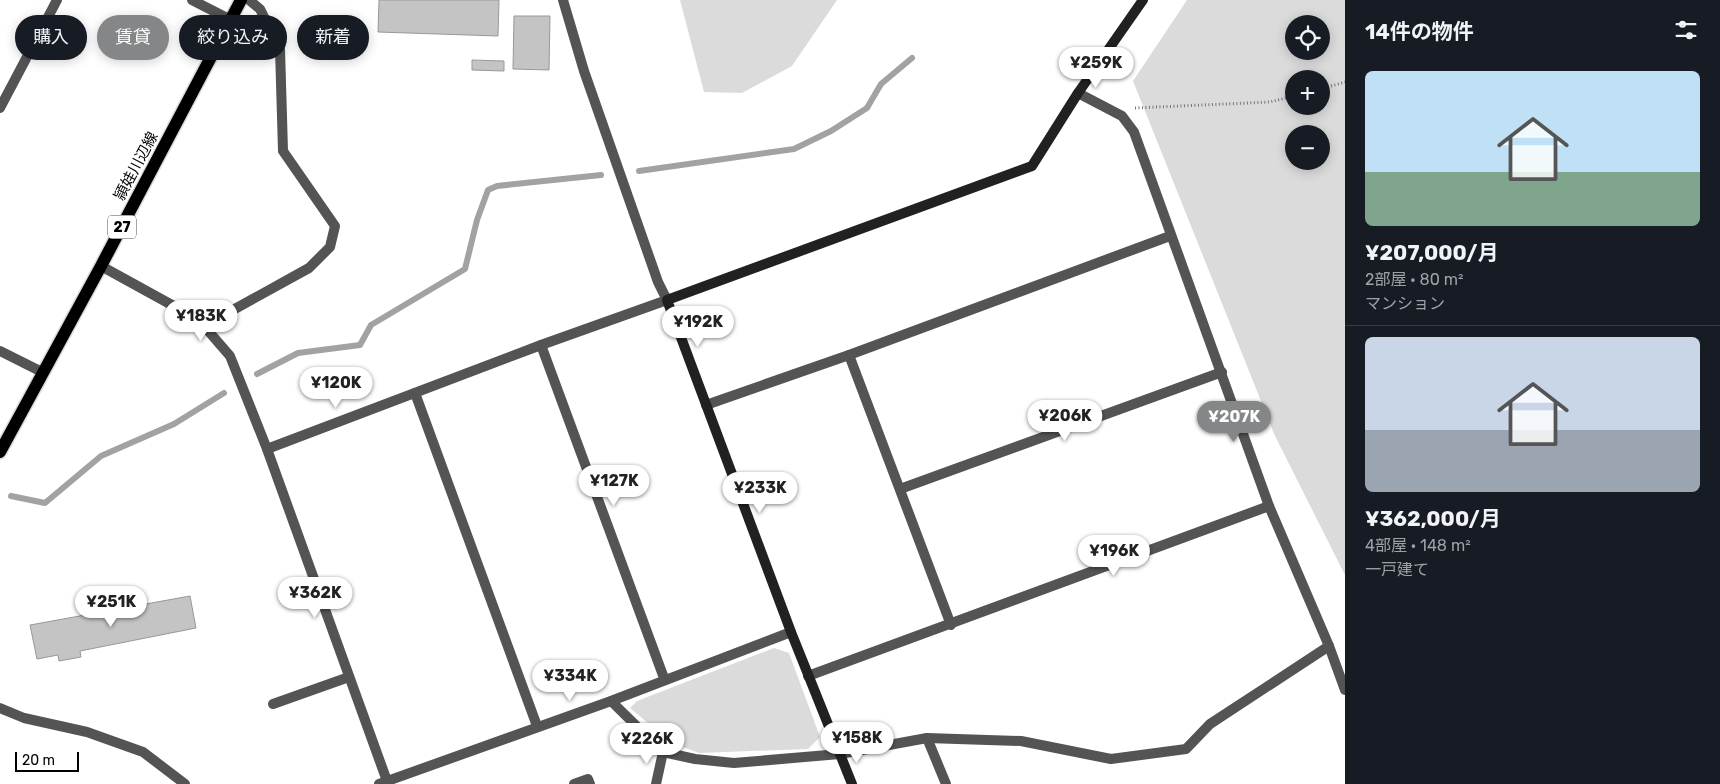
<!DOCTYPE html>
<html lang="ja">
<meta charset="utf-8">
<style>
:root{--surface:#171b24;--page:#242831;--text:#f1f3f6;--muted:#9ea1a6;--line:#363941;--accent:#858687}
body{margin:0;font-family:Rubik,"Noto Sans JP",sans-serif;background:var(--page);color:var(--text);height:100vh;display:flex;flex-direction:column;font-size:19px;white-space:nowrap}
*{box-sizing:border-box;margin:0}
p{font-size:16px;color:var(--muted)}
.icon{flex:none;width:28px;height:28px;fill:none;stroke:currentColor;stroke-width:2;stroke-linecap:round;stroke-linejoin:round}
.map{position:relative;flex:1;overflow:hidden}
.panel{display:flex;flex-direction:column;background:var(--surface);width:375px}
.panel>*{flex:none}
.top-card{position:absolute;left:15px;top:15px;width:475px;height:45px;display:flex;gap:10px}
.tools{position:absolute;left:1285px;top:15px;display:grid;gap:10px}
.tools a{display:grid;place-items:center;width:45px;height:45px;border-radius:50%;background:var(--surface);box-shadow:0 2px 12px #0003;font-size:25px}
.scale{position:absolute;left:15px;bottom:12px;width:64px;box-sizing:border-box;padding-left:5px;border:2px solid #000;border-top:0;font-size:14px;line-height:18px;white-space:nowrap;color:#000;-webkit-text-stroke:4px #fff;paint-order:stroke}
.price{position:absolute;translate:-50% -42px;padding:0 11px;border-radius:18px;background:#fff;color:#222;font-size:16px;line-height:32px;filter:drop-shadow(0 1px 2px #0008)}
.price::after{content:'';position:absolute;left:50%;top:30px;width:15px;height:11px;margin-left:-8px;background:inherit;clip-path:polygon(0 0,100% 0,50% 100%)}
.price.active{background:var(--accent);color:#fff}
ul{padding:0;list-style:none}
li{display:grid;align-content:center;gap:10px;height:265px;padding:0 20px}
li+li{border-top:1px solid var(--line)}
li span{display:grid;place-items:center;height:155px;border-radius:8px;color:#555}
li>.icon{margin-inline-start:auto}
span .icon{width:90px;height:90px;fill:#fffc;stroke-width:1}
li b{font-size:21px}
h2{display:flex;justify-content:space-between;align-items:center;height:60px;padding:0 20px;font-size:21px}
.tag{padding:0 18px;border-radius:22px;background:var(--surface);box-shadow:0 2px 12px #0003;font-size:18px;line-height:45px}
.tag.active{background:var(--accent);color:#fff}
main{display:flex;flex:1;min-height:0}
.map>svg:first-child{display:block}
</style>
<main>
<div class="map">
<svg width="1345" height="784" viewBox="0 0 1345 784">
<rect width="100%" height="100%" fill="#fff"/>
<!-- green -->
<g fill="#dbdbdb" fill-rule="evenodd">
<polygon points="680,0 837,0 792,66 742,93 704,92"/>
<path d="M1187,0H1345V575L1275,436L1133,81ZM1294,24H1321V51H1294ZM1294,79H1321V106H1294ZM1294,134H1321V161H1294Z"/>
<polygon points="774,648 789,653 820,737 808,749 699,753 672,743 630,708 637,701"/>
</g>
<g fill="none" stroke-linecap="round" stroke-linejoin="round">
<!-- stream -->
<g stroke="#a2a2a2" stroke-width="6">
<polyline points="639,171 794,149 831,131 867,108 881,84 912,58"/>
<polyline points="257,374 298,353 360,345 371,325 465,269 477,220 488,190 497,186 601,175"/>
<polyline points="11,496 45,503 101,456 174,424 224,393"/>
</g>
</g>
<!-- building -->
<g fill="#c4c4c4" stroke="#989898">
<polygon points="379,0 499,0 498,36 378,32"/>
<polygon points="514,16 550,16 549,70 513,69"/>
<polygon points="472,60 504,61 504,71 472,70"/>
<polygon points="190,596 196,628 80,651 81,657 59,661 58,655 37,659 30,625"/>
</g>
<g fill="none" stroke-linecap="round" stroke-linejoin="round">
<defs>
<polyline id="primary" points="0,452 101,266 241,0"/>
</defs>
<!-- primary casing -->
<use href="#primary" stroke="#dbdbdb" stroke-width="15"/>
<!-- path -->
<g stroke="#767676" stroke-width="3" stroke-dasharray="1 2.5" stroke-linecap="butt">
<polyline points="1321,89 1345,82"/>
<polyline points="1135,108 1270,102 1294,96"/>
</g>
<!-- lane -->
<polyline stroke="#545454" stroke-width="10" points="574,784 588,779 590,784"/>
<!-- street -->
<g stroke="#545454" stroke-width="10">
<polyline points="192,0 231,20"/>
<polyline points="1078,93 1122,116 1134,132 1269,506 1329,646 1345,690"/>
<polyline points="0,108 57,0"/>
<polyline points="101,266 181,310 204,326 230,356 267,449 387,781"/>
<polyline points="204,326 309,268 330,247 335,226 283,151 280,49 260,9 249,0"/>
<polyline points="541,345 664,678"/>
<polyline points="0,351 42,372"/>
<polyline points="849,355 951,625"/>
<polyline points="415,393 537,726"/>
<polyline points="706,405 849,355 1170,236"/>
<polyline points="267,449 541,345 667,300 658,282 584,71 563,0"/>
<polyline points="900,489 1222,372"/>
<polyline points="808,676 1269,506"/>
<polyline points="611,701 663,752 695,759 734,763 840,754 927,738 1021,741 1111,759 1186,749 1210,724 1329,646"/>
<polyline points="273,704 349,677"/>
<polyline points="0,708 24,718 87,732 143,752 185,784"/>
<polyline points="927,738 946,784"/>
<polyline points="379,784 611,701 791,632"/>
<polyline points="656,784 663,752"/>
</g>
<!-- secondary -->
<polyline stroke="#212121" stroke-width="10" points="852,784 791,632 667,300 1032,166 1078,93 1143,0"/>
<!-- primary -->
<use href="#primary" stroke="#000" stroke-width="12"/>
</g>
<g text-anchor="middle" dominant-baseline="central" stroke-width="4.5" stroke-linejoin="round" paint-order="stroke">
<!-- shield labels -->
<rect fill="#fff" stroke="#4c4c4c" stroke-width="1" x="108" y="215.5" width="28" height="23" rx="4"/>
<g font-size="14" font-weight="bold" fill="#000">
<text x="122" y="227">27</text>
</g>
<!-- street labels -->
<g font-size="15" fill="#000" stroke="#fff">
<text transform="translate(136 166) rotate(-62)">頴娃川辺線</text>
</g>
</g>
</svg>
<div class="tools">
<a><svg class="icon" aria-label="locate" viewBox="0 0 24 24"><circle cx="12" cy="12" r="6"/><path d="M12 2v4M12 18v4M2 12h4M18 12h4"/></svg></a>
<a>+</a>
<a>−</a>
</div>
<div class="scale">20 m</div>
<b class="price" style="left:1096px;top:89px">¥259K</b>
<b class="price" style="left:201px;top:342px">¥183K</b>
<b class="price" style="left:698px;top:348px">¥192K</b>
<b class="price" style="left:336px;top:409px">¥120K</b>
<b class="price" style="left:1065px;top:442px">¥206K</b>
<b class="price active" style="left:1234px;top:443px">¥207K</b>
<b class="price" style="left:614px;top:507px">¥127K</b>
<b class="price" style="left:760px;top:514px">¥233K</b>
<b class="price" style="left:1114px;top:577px">¥196K</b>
<b class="price" style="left:315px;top:619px">¥362K</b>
<b class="price" style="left:111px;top:628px">¥251K</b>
<b class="price" style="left:570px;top:702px">¥334K</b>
<b class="price" style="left:857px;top:764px">¥158K</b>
<b class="price" style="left:647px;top:765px">¥226K</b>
<div class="top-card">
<a class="tag">購入</a>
<a class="tag active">賃貸</a>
<a class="tag">絞り込み</a>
<a class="tag">新着</a>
</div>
</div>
<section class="panel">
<h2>14件の物件<svg class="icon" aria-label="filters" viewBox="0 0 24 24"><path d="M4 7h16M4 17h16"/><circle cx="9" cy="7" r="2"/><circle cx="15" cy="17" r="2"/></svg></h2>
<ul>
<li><span style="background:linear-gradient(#bfe0f5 65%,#7fa58c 0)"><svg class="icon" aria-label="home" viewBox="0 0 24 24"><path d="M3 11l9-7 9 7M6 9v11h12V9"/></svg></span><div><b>¥207,000/月</b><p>2部屋 · 80 m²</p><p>マンション</p></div></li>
<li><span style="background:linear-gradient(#c9d6e8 60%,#9aa5b1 0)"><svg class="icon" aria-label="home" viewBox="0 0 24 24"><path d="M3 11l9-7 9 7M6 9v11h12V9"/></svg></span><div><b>¥362,000/月</b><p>4部屋 · 148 m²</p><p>一戸建て</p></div></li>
</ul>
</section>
</main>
